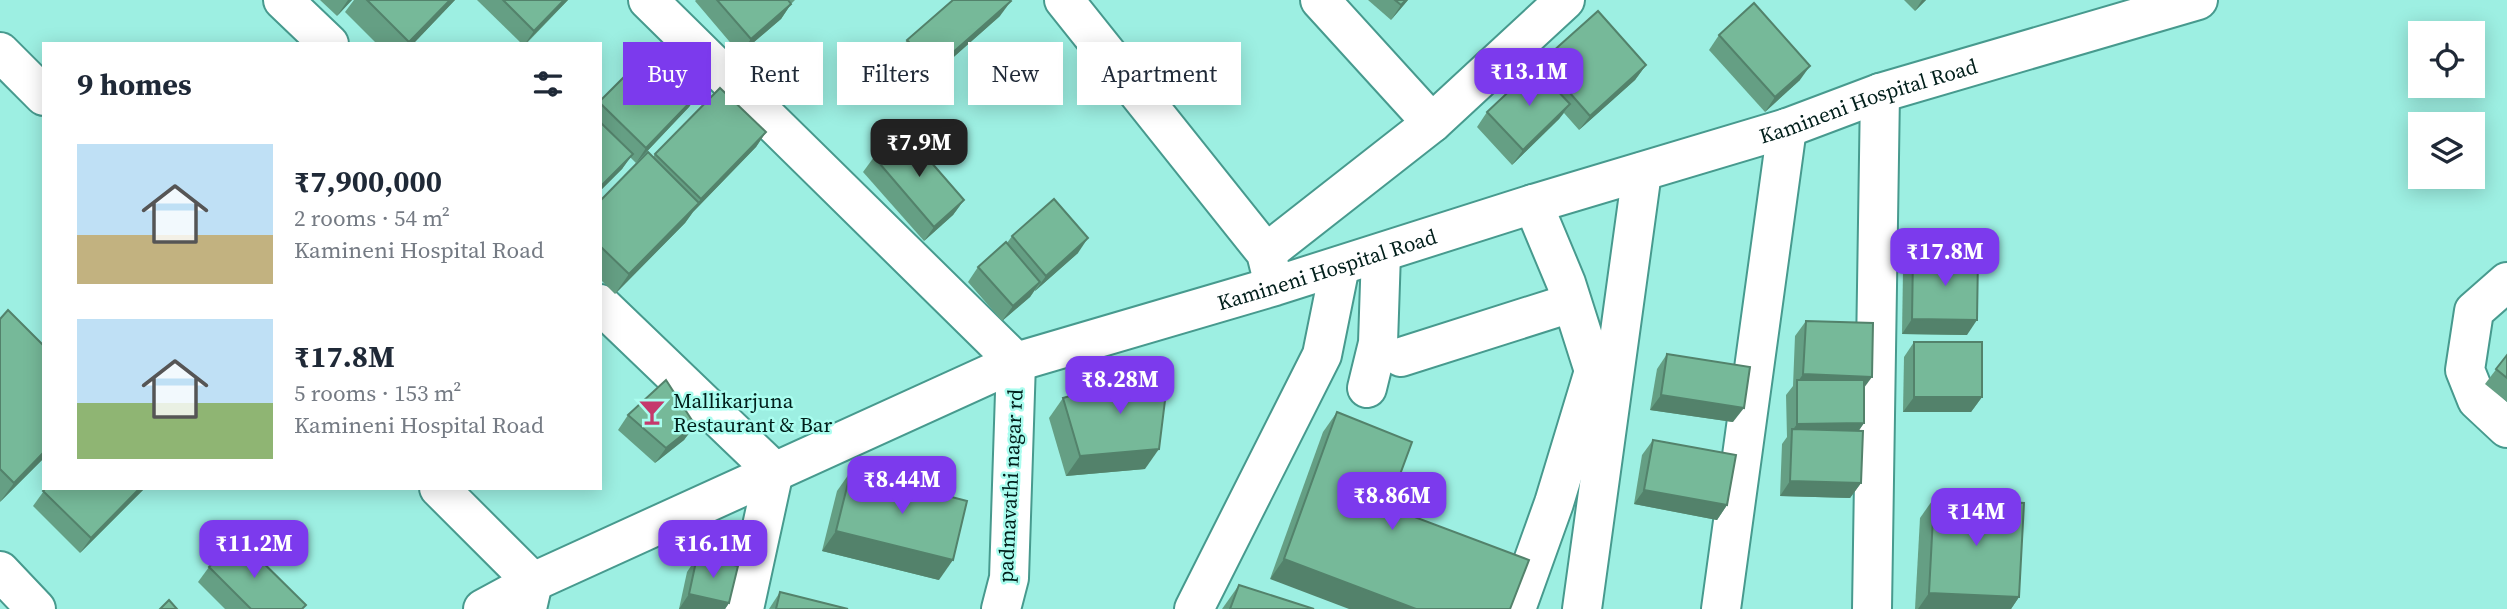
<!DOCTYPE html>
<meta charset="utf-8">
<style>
:root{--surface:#fff;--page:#f2f2f3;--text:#1f2937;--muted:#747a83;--accent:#7c3aed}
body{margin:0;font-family:"Source Serif 4",serif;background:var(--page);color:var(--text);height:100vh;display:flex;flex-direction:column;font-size:26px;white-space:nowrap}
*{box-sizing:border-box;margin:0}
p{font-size:23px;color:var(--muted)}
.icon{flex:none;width:38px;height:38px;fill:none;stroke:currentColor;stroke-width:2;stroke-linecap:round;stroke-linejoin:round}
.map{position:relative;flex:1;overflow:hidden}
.side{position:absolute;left:42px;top:42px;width:560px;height:448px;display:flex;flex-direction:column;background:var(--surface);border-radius:0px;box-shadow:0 4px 18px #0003}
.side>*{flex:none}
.hud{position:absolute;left:623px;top:42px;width:665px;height:63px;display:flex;gap:14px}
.tools{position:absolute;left:2408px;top:21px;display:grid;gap:14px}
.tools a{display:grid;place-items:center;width:77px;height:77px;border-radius:0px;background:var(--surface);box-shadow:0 4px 18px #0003;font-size:35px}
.price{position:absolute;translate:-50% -60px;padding:0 16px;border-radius:14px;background:var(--accent);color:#fff;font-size:23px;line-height:46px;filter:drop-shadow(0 2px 4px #0008)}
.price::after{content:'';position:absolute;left:50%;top:42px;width:21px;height:16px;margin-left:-10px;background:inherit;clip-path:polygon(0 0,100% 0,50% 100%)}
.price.active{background:#222;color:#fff}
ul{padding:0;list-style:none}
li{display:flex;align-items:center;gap:21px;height:175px;padding:0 35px}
li span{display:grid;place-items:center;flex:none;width:196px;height:140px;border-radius:0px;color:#555}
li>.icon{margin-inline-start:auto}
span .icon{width:84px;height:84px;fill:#fffc;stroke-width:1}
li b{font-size:30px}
h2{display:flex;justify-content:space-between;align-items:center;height:84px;padding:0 35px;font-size:30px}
.tag{padding:0 24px;border-radius:0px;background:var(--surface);box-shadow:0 4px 18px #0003;font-size:24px;line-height:63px}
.tag.active{background:var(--accent);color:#fff}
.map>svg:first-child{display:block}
</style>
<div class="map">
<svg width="2507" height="609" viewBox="0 0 2507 609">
<rect width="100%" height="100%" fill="#9defe2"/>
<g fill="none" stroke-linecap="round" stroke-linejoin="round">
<defs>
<g id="minor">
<polyline points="283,0 329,44"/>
<polyline points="648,0 1016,362 1009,578 1001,609"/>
<polyline points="1064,0 1266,253 1272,277"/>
<polyline points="1320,0 1432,123"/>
<polyline points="0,52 44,96"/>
<polyline points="1266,253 1432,123 1565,0"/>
<polyline points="2507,282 2474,311 2465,370 2477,400 2507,428"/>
<polyline points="600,304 774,471 744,609"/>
<polyline points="1401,357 1571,303"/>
<polyline points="1367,388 1378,343 1381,253"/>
<polyline points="439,488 533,582 528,604"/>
<polyline points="0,571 36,609"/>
<path id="s1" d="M483,609L533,582L1016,362L1275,286L1533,204L1787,128L1880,93L2198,0"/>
<polyline points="1194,609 1322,355 1340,266"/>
<polyline points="1516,609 1554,503 1594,371 1566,283 1533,204"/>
<polyline points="1582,609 1642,172"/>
<polyline points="1721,609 1787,128"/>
<polyline points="1872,609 1880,93"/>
</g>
</defs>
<!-- minor casing -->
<use href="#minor" stroke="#479a8e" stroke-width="42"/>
<!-- minor -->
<use href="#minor" stroke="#fff" stroke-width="38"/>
</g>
<!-- wall -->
<g fill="#659f84">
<polygon points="320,0 352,0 337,16"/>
<polygon points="354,0 455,0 413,44 377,44 345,12"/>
<polygon points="477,0 568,0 526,44 522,44"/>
<polygon points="696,0 795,0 791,4 781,19 740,54 695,1"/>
<polygon points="1368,0 1408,0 1391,20"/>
<polygon points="1904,0 1926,0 1915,11"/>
<polygon points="1000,16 922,85 896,55 907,40"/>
<polygon points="1719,35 1800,80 1765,112 1709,50"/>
<polygon points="1542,61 1646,65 1635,80 1579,130 1564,113 1559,119 1512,165 1477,127 1487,112 1537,69"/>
<polygon points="700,92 689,107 636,163 630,157 622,169 600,191 600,101"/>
<polygon points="766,132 756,147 693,212 685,223 615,294 600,279 600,201 653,157 655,154"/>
<polygon points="874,157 964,200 953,215 924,241 863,172"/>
<polygon points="1012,236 1078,253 1035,291 1035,290 1030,297 1002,321 968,282 978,267 1007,243"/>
<polygon points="1913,255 1967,335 1902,334 1903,270"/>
<polygon points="0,319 44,346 44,458 0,502"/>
<polygon points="1806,321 1864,387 1864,423 1858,431 1861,483 1850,498 1780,496 1782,444 1787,437 1786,395 1793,386 1795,336"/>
<polygon points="1914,342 1982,397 1971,412 1903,412 1904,357"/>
<polygon points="1667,354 1733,422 1650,410 1657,369"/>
<polygon points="2507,355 2507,402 2485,384"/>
<polygon points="1063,398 1145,469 1066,476 1049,418"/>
<polygon points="1337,412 1412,442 1270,579 1323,432"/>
<polygon points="628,415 695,425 684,440 655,463 618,430"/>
<polygon points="1653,440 1727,505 1717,520 1634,504 1642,455"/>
<polygon points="851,471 939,580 822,551 837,491"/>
<polygon points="46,488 145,488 80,553 33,506"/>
<polygon points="1934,498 2019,597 2011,609 1915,609 1920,518"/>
<polygon points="697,557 729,603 725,609 679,609 687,572"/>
<polygon points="209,567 303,609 225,609 198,582"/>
<polygon points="1239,585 1314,609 1222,609"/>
<polygon points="780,592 848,609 769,609"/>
</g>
<!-- shaded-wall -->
<g fill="#53826b">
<polygon points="348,0 352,0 337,16"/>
<polygon points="450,0 455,0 413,44 408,44"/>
<polygon points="564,0 568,0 525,44 534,31"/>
<polygon points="1406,0 1408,0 1391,20 1401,5"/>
<polygon points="1922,0 1926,0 1915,11"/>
<polygon points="1011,1 1000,16 922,85 933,70"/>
<polygon points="791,4 781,19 740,54 751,39"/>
<polygon points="1646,65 1635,80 1579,130 1590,116"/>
<polygon points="1810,66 1800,80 1765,112 1775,97"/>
<polygon points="700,92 689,107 636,163 646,148"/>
<polygon points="1570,104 1559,119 1512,165 1523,150"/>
<polygon points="766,132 756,147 693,212 685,223 615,294 629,274"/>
<polygon points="633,154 622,169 600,191 600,187"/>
<polygon points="964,200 953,215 924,241 934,227"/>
<polygon points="1088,238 1078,253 1035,291 1046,276"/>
<polygon points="1040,282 1030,297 1002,321 1013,306"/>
<polygon points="1912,319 1977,320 1967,335 1902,334"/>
<polygon points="1803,374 1872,377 1861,392 1797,383"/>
<polygon points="1661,395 1744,408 1733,422 1650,410"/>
<polygon points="1914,397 1982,397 1971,412 1903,412"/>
<polygon points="1864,423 1854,438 1792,431 1797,424"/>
<polygon points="695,425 684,440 655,463 666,448"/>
<polygon points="1159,449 1145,469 1066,476 1080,456"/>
<polygon points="44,452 44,458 0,502 14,483"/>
<polygon points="1790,481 1861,483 1850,498 1780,496"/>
<polygon points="140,488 145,488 80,553 91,538"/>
<polygon points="1644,490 1727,505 1717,520 1634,504"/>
<polygon points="836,531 953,560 939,580 822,551"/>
<polygon points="1284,559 1416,609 1349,609 1270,579"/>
<polygon points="1929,593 2019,597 2011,609 1918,609"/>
<polygon points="689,594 729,603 725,609 679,609"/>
</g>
<!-- building -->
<g fill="#76b999" stroke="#53826b" stroke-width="2">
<polygon points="367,0 450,0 409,42"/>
<polygon points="503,0 564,0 534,31"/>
<polygon points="717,0 788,0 791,4 751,39"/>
<polygon points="953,0 1010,0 1011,1 933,70 907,40"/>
<polygon points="1395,0 1406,0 1401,5"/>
<polygon points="1754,3 1810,66 1775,97 1719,35"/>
<polygon points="1598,11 1646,65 1590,116 1542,61"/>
<polygon points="654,47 700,92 646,148 600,103 600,101"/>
<polygon points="1535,67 1570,104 1523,150 1487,112"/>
<polygon points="720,88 766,132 701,199 655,154"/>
<polygon points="600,122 633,154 600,187"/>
<polygon points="903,130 964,200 934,227 874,157"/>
<polygon points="648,152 699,203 629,274 600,246 600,201"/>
<polygon points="1054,199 1088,238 1046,276 1012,236"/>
<polygon points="1006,242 1040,282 1013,306 978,267"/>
<polygon points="1913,255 1978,256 1977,320 1912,319"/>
<polygon points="8,310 44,346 44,452 14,483 0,469 0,319"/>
<polygon points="1806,321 1873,323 1872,377 1803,374"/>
<rect x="1914" y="342" width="68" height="55"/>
<polygon points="1667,354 1750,367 1744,408 1661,395"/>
<polygon points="2507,355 2507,378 2496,369"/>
<polygon points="1169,368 1159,449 1080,456 1063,398"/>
<polygon points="666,380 695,425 666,448 628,415"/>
<polygon points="1797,380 1864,380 1864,423 1797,424"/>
<polygon points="1337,412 1412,442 1388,507 1529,560 1510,609 1416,609 1284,559"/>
<polygon points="1792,429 1863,431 1861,483 1790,481"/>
<polygon points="1653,440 1736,455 1727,505 1644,490"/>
<polygon points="851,471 967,501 953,560 836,531"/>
<polygon points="46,488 140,488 91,538 43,491"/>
<polygon points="1934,498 2024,503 2019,597 1929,593"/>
<polygon points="238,538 306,605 302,609 251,609 209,567"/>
<polygon points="697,557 738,566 729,603 689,594"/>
<polygon points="1239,585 1314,609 1230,609"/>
<polygon points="780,592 848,609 776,609"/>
<polygon points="169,600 177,609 160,609"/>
</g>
<!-- icons -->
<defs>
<symbol id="bar-bare" viewBox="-9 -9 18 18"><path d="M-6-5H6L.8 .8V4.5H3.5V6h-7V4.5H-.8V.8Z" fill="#c5396c" stroke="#aafdef" stroke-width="2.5" paint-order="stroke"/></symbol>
</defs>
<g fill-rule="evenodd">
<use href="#bar-bare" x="633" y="393" width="38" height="38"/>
</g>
<g text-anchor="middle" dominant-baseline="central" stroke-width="5" stroke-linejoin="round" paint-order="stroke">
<!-- street labels -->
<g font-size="21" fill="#001e1a" stroke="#aafdef">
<text stroke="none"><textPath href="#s1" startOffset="1479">Kamineni Hospital Road</textPath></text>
<text stroke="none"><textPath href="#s1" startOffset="912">Kamineni Hospital Road</textPath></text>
<text transform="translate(1010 486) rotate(-87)">padmavathi nagar rd</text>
</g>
<!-- poi labels -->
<g font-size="21" fill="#001e1a" stroke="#aafdef" text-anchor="start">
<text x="673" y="400">Mallikarjuna<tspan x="673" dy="24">Restaurant &amp; Bar</tspan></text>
</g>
</g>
</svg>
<div class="tools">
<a><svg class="icon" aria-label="locate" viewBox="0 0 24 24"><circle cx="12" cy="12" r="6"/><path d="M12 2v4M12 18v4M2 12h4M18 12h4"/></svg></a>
<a><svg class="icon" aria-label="layers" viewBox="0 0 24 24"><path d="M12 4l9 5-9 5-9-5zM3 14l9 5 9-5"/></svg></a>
</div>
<b class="price" style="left:1529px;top:108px">₹13.1M</b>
<b class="price active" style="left:919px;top:179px">₹7.9M</b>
<b class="price" style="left:1945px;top:288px">₹17.8M</b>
<b class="price" style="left:1120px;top:416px">₹8.28M</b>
<b class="price" style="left:902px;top:516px">₹8.44M</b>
<b class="price" style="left:1392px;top:532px">₹8.86M</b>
<b class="price" style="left:1976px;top:548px">₹14M</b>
<b class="price" style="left:254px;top:580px">₹11.2M</b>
<b class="price" style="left:713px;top:580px">₹16.1M</b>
<div class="hud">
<a class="tag active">Buy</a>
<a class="tag">Rent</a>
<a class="tag">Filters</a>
<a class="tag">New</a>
<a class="tag">Apartment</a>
</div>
<section class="side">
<h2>9 homes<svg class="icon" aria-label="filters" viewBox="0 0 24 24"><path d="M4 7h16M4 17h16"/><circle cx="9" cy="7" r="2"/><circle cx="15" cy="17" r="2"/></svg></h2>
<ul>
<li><span style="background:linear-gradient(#bfe0f5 65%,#c2b280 0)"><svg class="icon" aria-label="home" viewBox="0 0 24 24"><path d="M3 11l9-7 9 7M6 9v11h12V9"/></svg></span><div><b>₹7,900,000</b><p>2 rooms · 54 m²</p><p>Kamineni Hospital Road</p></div></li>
<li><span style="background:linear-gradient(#bfe0f5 60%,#8fb573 0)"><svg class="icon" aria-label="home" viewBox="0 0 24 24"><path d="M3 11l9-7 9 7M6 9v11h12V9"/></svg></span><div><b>₹17.8M</b><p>5 rooms · 153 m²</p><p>Kamineni Hospital Road</p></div></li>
</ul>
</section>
</div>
